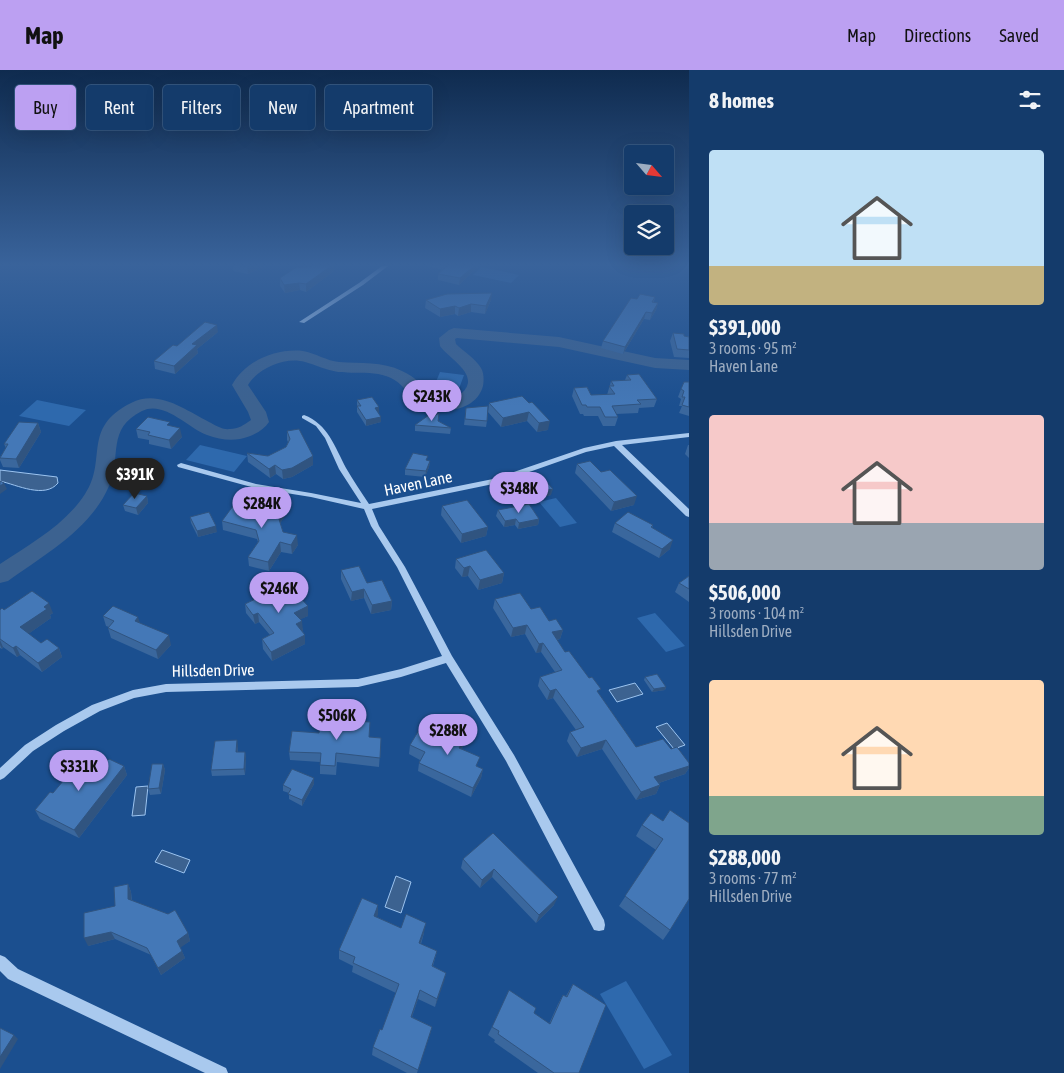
<!DOCTYPE html>
<meta charset="utf-8">
<style>
:root{--surface:#143b6b;--page:#1d4271;--text:#f1f3f6;--muted:#9dadc1;--line:#33557e;--accent:#bca0f2}
body{margin:0;font-family:"Asap Condensed",sans-serif;background:var(--page);color:var(--text);height:100vh;display:flex;flex-direction:column;font-size:19px;white-space:nowrap}
*{box-sizing:border-box;margin:0}
p{font-size:16px;color:var(--muted)}
.icon{flex:none;width:28px;height:28px;fill:none;stroke:currentColor;stroke-width:2;stroke-linecap:round;stroke-linejoin:round}
.map{position:relative;flex:1;overflow:hidden}
.sheet{display:flex;flex-direction:column;background:var(--surface);width:375px}
.sheet>*{flex:none}
.banner{position:absolute;left:15px;top:15px;width:475px;height:45px;display:flex;gap:10px}
.needle{width:32px;rotate:118deg}
.tools{position:absolute;left:624px;top:75px;display:grid;gap:10px}
.tools a{display:grid;place-items:center;width:50px;height:50px;border-radius:5px;background:var(--surface);box-shadow:0 5px 20px #0002,0 0 0 1px var(--line);font-size:25px}
.price{position:absolute;translate:-50% -42px;padding:0 11px;border-radius:18px;background:var(--accent);color:#111;font-size:16px;line-height:32px;filter:drop-shadow(0 1px 2px #0008)}
.price::after{content:'';position:absolute;left:50%;top:30px;width:15px;height:11px;margin-left:-8px;background:inherit;clip-path:polygon(0 0,100% 0,50% 100%)}
.price.active{background:#222;color:#fff}
ul{padding:0;list-style:none}
li{display:grid;align-content:center;gap:10px;height:265px;padding:0 20px}
li span{display:grid;place-items:center;height:155px;border-radius:5px;color:#555}
li>.icon{margin-inline-start:auto}
span .icon{width:90px;height:90px;fill:#fffc;stroke-width:1}
li b{font-size:21px}
h2{display:flex;justify-content:space-between;align-items:center;height:60px;padding:0 20px;font-size:21px}
.chip{padding:0 18px;border-radius:5px;background:var(--surface);box-shadow:0 5px 20px #0002,0 0 0 1px var(--line);font-size:18px;line-height:45px}
.chip.active{background:var(--accent);color:#111}
header{display:flex;align-items:center;gap:30px;box-sizing:border-box;height:70px;padding:0 25px;background:var(--accent);color:#111}
header strong{font-size:24px}
nav{display:flex;gap:28px;margin-inline-start:auto;font-size:18px}
main{display:flex;flex:1;min-height:0}
.map>svg:first-child{display:block}
</style>
<header>
<strong>Map</strong>
<nav><a>Map</a><a>Directions</a><a>Saved</a></nav>
</header>
<main>
<div class="map">
<svg width="689" height="1003" viewBox="0 0 689 1003">
<rect width="100%" height="100%" fill="#1b4f8f"/>
<!-- green -->
<g fill="#2e69ad">
<polygon points="482,197 519,205 511,213 473,205"/>
<polygon points="440,302 464,305 456,327 431,324"/>
<polygon points="37,330 86,340 69,356 19,346"/>
<polygon points="200,375 247,386 234,402 186,390"/>
<polygon points="556,428 577,453 560,457 539,432"/>
<polygon points="655,543 685,576 666,582 637,548"/>
<polygon points="626,911 672,985 644,999 600,924"/>
</g>
<!-- water -->
<g fill="#3c6290" stroke="#9cc4f0">
<path d="M0,400L57,407L58,413C45,429 17,415 0,411Z"/>
<polygon points="635,613 643,624 617,632 609,620"/>
<polygon points="667,653 685,675 674,679 656,657"/>
<polygon points="148,716 145,745 132,746 136,717"/>
<polygon points="162,780 190,790 184,803 155,792"/>
<polygon points="396,806 411,812 401,843 385,837"/>
</g>
<g fill="none" stroke-linecap="round" stroke-linejoin="round">
<!-- river -->
<path fill="#3c6290" fill-rule="evenodd" d="M454,258L559,267L655,288L689,290V300L655,298L559,277L457,268L455,269L456,274C463,281 476,289 481,298C484,303 484,310 483,316C477,338 451,343 432,339C408,335 411,318 391,308C374,300 356,304 338,302C326,300 316,295 305,292C286,286 258,298 248,315L266,342L269,352C263,361 251,367 240,369C229,371 218,369 207,365C188,358 164,330 142,341C106,359 122,386 109,416C91,459 44,485 8,511L0,513V494C30,474 65,455 85,424C108,390 81,358 131,333C159,319 185,340 209,352C215,355 222,360 230,359C238,359 244,355 251,350L248,342L232,315C245,291 276,278 303,281C315,283 327,291 339,292C361,294 382,291 402,301C408,304 414,307 418,312C424,320 425,327 436,329C444,331 452,330 458,326C485,307 450,290 440,276L439,268L449,260Z"/>
<!-- minor -->
<g fill="#a9c9ee" fill-rule="evenodd">
<polygon points="382,196 388,196 363,215 304,253 299,252 359,213"/>
<path d="M304,345C328,354 335,377 346,398C353,410 361,422 369,434L493,409L584,378L616,371L689,363V367L622,375L689,439V447L686,446L614,376L586,382L498,413L372,439L379,456L405,497L452,586L514,685L604,850L605,855L604,860L599,861L594,860L506,691L446,593L401,607L358,617L166,622L134,628L100,641L64,661L33,681L4,708L0,710V698L25,675L56,655L92,635L133,620L166,614L358,609L401,599L442,586L397,497L371,456L364,439L311,427L255,418L178,397L177,395L181,393L256,414L311,423L361,433L339,399L325,368L316,356L302,348V346Z"/>
<polygon points="0,885 5,887 18,899 226,998 228,1003 205,1003 8,909 0,901"/>
</g>
</g>
<!-- wall -->
<g fill="#3a679d">
<polygon points="233,196 265,196 248,204 233,201"/>
<polygon points="427,196 479,196 459,215 438,210 438,204 443,200"/>
<polygon points="334,201 306,222 300,220 285,223 280,216 280,208"/>
<polygon points="655,227 654,232 658,233 656,240 650,250 644,249 623,284 601,278 603,271 637,229"/>
<polygon points="426,230 491,230 485,244 471,242 458,246 455,244 440,247 425,238"/>
<polygon points="218,262 197,279 198,283 175,304 155,299 154,291 177,276"/>
<polygon points="673,263 689,267 689,288 674,287 670,271"/>
<polygon points="627,305 657,329 654,337 639,338 638,343 616,344 618,347 615,356 603,356 598,346 584,346 583,344 580,344 572,326 574,318 591,325 607,325 611,311 625,310"/>
<polygon points="689,312 689,346 679,343 682,336 679,336 681,329 678,327 681,319"/>
<polygon points="357,330 379,343 381,352 366,356 357,342"/>
<polygon points="489,333 529,333 548,360 537,362 527,351 501,357 488,342"/>
<polygon points="466,338 487,351 486,357 464,355"/>
<polygon points="438,351 451,358 450,364 415,361 415,355"/>
<polygon points="38,353 41,362 19,398 3,397 0,390 0,387 6,378 4,374"/>
<polygon points="171,356 182,367 171,379 149,374 149,370 138,368 136,359"/>
<polygon points="287,361 313,395 292,407 283,409 276,404 270,408 248,392 247,383 268,386 286,377 288,372 287,370"/>
<polygon points="688,375 689,375 689,388 685,384"/>
<polygon points="430,391 429,397 425,407 405,405 405,399"/>
<polygon points="577,394 634,435 611,441 575,403"/>
<polygon points="528,411 551,425 536,429 526,417"/>
<polygon points="147,426 148,433 138,445 125,441 123,435"/>
<polygon points="442,436 488,457 486,466 461,473 441,445"/>
<polygon points="498,440 539,449 538,455 518,459 515,455 504,457 496,446"/>
<polygon points="258,442 285,446 280,453 283,462 298,475 292,484 281,482 269,501 249,496 248,487 258,472 257,469 223,460 222,451"/>
<polygon points="190,447 217,462 198,467 191,453"/>
<polygon points="615,453 653,455 652,458 670,479 659,488 612,462"/>
<polygon points="456,489 504,503 502,513 478,520 468,506 462,507 455,498"/>
<polygon points="341,500 367,513 392,531 391,540 371,544 364,528 351,531 341,509"/>
<polygon points="689,506 689,532 675,522 679,513"/>
<polygon points="268,517 308,546 300,549 303,561 302,561 305,565 305,574 272,591 263,579 262,569 270,565 259,552 255,554 246,543 245,534 269,522"/>
<polygon points="495,529 531,539 563,560 560,569 557,570 565,582 599,624 636,677 671,679 689,693 689,698 685,704 659,713 660,715 656,724 636,730 602,679 577,687 567,671 570,662 576,660 553,628 547,630 538,616 540,607 555,602 541,582 536,583 525,564 511,567 493,538"/>
<polygon points="0,540 53,543 50,545 51,548 28,564 41,573 59,578 62,587 42,602 20,585 17,587 3,577 2,579 0,578"/>
<polygon points="103,546 140,553 171,575 158,589 111,568 108,558 109,557 106,556"/>
<polygon points="645,607 666,617 665,620 652,622 644,610"/>
<polygon points="429,665 464,670 462,679 478,697 483,699 481,708 471,727 418,701 419,693 420,690 409,684 410,675"/>
<polygon points="369,667 381,668 379,697 337,692 336,705 320,704 320,692 290,690 289,682"/>
<polygon points="238,676 238,682 245,682 246,688 245,705 212,706 211,700"/>
<polygon points="163,694 165,700 161,724 150,725 148,719"/>
<polygon points="103,695 124,696 127,705 79,768 40,749 35,740 53,723"/>
<polygon points="314,708 314,714 302,736 289,729 289,723 283,721 283,715"/>
<polygon points="663,751 670,860 663,870 619,836 656,780 636,766 642,755"/>
<polygon points="493,763 554,835 536,853 492,807 480,818 461,798 463,789"/>
<polygon points="128,814 131,822 132,830 188,863 190,871 180,877 185,888 161,905 151,885 115,869 88,876 115,836"/>
<polygon points="378,835 377,847 401,858 424,863 421,874 437,881 433,896 446,903 435,937 418,929 412,947 432,957 417,1003 407,1003 372,985 373,977 382,960 396,923 352,902 353,896 339,889 339,880"/>
<polygon points="573,914 579,1003 538,1003 494,972 495,970 488,965 492,957 534,943 549,954 558,934 563,925 566,926"/>
</g>
<!-- shaded-wall -->
<g fill="#305480">
<polygon points="251,196 265,196 248,204 247,197"/>
<polygon points="331,196 334,196 334,201 306,222 306,214"/>
<polygon points="474,196 479,196 459,215 460,208"/>
<polygon points="299,213 300,220 285,223 284,215"/>
<polygon points="492,223 491,230 485,244 486,236"/>
<polygon points="658,233 656,240 650,250 652,243"/>
<polygon points="471,234 471,242 458,246 459,238"/>
<polygon points="455,236 455,244 440,247 440,239"/>
<polygon points="646,242 644,249 623,284 625,277"/>
<polygon points="217,255 218,262 197,279 198,283 175,304 174,296 192,274"/>
<polygon points="379,337 379,343 375,338"/>
<polygon points="529,342 527,351 501,357 503,348"/>
<polygon points="381,347 381,352 366,356 366,350"/>
<polygon points="550,351 548,360 537,362 539,353"/>
<polygon points="38,353 41,362 19,398 16,389"/>
<polygon points="180,358 182,367 171,379 169,370"/>
<polygon points="313,386 313,395 292,407 283,409 282,400"/>
<polygon points="430,391 429,397 425,407 426,401"/>
<polygon points="275,395 276,404 270,408 269,399"/>
<polygon points="4,413 7,419 0,424 0,416"/>
<polygon points="553,419 551,425 536,429 537,422"/>
<polygon points="147,426 148,433 138,445 136,438"/>
<polygon points="637,426 634,435 611,441 614,432"/>
<polygon points="284,436 285,446 279,455 278,446"/>
<polygon points="516,449 515,455 504,457 505,451"/>
<polygon points="539,449 538,455 518,459 519,453"/>
<polygon points="216,456 217,462 198,467 197,461"/>
<polygon points="488,457 486,466 461,473 462,464"/>
<polygon points="297,465 298,475 292,484 291,475"/>
<polygon points="673,470 670,479 659,488 662,479"/>
<polygon points="280,472 281,482 269,501 268,492"/>
<polygon points="470,496 468,506 462,507 464,498"/>
<polygon points="504,503 502,513 478,520 480,510"/>
<polygon points="364,519 364,528 351,531 352,522"/>
<polygon points="392,531 391,540 371,544 372,535"/>
<polygon points="49,533 53,543 50,545 51,548 24,567 20,557"/>
<polygon points="308,536 308,546 295,552 294,543"/>
<polygon points="258,543 259,552 255,554 253,545"/>
<polygon points="138,547 141,556 135,551"/>
<polygon points="302,551 303,561 296,563 296,554"/>
<polygon points="527,555 525,564 511,567 513,558"/>
<polygon points="563,560 560,569 550,571 552,562"/>
<polygon points="169,565 171,575 158,589 156,580"/>
<polygon points="305,565 305,574 272,591 271,582"/>
<polygon points="0,570 3,577 2,579 0,575"/>
<polygon points="543,573 541,582 536,583 539,574"/>
<polygon points="16,576 20,585 17,587 13,578"/>
<polygon points="59,578 62,587 42,602 38,593"/>
<polygon points="666,617 665,620 652,622 654,619"/>
<polygon points="556,619 553,628 547,630 550,621"/>
<polygon points="237,670 238,676 237,688 236,682"/>
<polygon points="464,670 462,679 459,678"/>
<polygon points="606,670 602,679 577,687 581,678"/>
<polygon points="245,682 246,688 245,705 244,699"/>
<polygon points="163,694 165,700 161,724 159,718"/>
<polygon points="124,696 127,705 79,768 74,760"/>
<polygon points="689,696 689,698 685,704 650,716 654,707"/>
<polygon points="483,699 481,708 471,727 473,718"/>
<polygon points="314,708 314,714 302,736 302,730"/>
<polygon points="660,715 656,724 636,730 641,722"/>
<polygon points="494,799 492,807 480,818 482,810"/>
<polygon points="128,814 131,822 132,837 128,829"/>
<polygon points="558,827 554,835 536,853 539,845"/>
<polygon points="378,835 378,845 373,856 374,846"/>
<polygon points="426,853 424,863 417,883 419,873"/>
<polygon points="111,862 115,869 88,876 84,868"/>
<polygon points="188,863 190,871 180,878 177,871"/>
<polygon points="182,881 185,888 161,905 158,898"/>
<polygon points="446,903 444,912 435,937 437,929"/>
<polygon points="420,920 418,929 409,955 411,947"/>
<polygon points="432,957 430,965 417,1003"/>
<polygon points="14,965 18,969 0,999 0,987"/>
</g>
<!-- building -->
<g fill="#4478b7" stroke="#305480">
<polygon points="240,196 251,196 247,197"/>
<polygon points="313,196 331,196 306,214 299,213 284,215 280,208 295,198"/>
<polygon points="447,196 474,196 460,208 438,204"/>
<polygon points="492,223 486,236 471,234 459,238 455,236 440,239 426,230 447,224"/>
<polygon points="640,224 655,227 652,232 658,233 652,243 646,242 625,277 603,271 631,228 637,229"/>
<polygon points="205,252 217,255 192,274 197,275 174,296 154,291 173,275 177,276"/>
<polygon points="673,263 684,264 684,266 689,267 689,280 677,279"/>
<polygon points="639,304 657,329 637,330 641,334 612,336 618,347 605,347 600,337 587,337 586,335 582,335 574,318 587,317 591,325 615,324 609,316 614,316 611,311 631,310 627,305"/>
<polygon points="684,312 689,312 689,337 682,335 685,327 682,327 684,321 681,319"/>
<polygon points="522,326 529,333 532,332 550,351 539,353 529,342 503,348 489,333"/>
<polygon points="372,327 379,337 375,338 381,347 366,350 357,336 361,336 357,330"/>
<polygon points="488,336 487,351 465,349 466,338"/>
<polygon points="439,343 438,351 451,358 415,355 429,345 432,347"/>
<polygon points="148,347 170,352 167,355 180,358 169,370 148,365 150,362 136,359"/>
<polygon points="19,352 38,353 16,389 0,388 8,374 4,374"/>
<polygon points="299,359 313,386 292,398 282,400 275,395 269,399 247,383 268,386 286,377 290,369 287,361"/>
<polygon points="413,383 428,386 426,390 430,391 426,401 405,399"/>
<polygon points="590,391 601,402 610,400 637,426 614,432 577,394"/>
<polygon points="543,408 553,419 537,422 528,411"/>
<polygon points="0,411 4,413 0,416"/>
<polygon points="134,423 147,426 136,438 123,435"/>
<polygon points="467,430 488,457 462,464 442,436"/>
<polygon points="270,433 284,436 278,446 283,462 297,465 291,475 280,472 268,492 248,487 259,471 256,460 222,451 233,436 258,442 265,441"/>
<polygon points="529,434 539,449 519,453 516,449 505,451 498,440"/>
<polygon points="209,442 216,456 197,461 190,447"/>
<polygon points="628,442 653,455 651,457 673,470 662,479 615,453"/>
<polygon points="486,480 504,503 480,510 470,496 464,498 456,489"/>
<polygon points="359,496 367,513 382,510 392,531 372,535 364,519 352,522 341,500"/>
<polygon points="689,506 689,519 679,513"/>
<polygon points="284,510 308,536 294,543 302,551 296,554 305,565 271,582 262,569 274,563 258,543 253,545 245,534 272,521 268,517"/>
<polygon points="32,521 49,533 44,537 47,539 20,557 41,573 47,569 59,578 38,593 16,576 13,578 0,569 0,540 2,538 4,540"/>
<polygon points="520,523 531,539 540,537 549,551 556,549 563,560 552,562 565,582 569,581 589,608 592,607 601,619 597,621 636,677 663,669 671,679 677,677 689,693 689,696 654,707 660,715 641,722 606,670 581,678 570,662 584,657 556,619 550,621 540,607 562,600 543,573 539,574 527,555 513,558 495,529"/>
<polygon points="113,536 138,547 135,551 169,565 156,580 108,558 114,551 103,546"/>
<polygon points="657,604 666,617 654,619 645,607"/>
<polygon points="321,649 370,652 369,667 381,668 380,688 336,683 335,696 320,695 321,683 289,682 292,661 319,663"/>
<polygon points="434,656 464,670 459,678 480,687 476,696 483,699 473,718 419,693 425,682 410,675 419,660 429,665"/>
<polygon points="237,670 236,682 245,682 244,699 211,700 215,671"/>
<polygon points="84,686 103,695 109,689 124,696 74,760 35,740 50,722 53,723"/>
<polygon points="152,694 163,694 159,718 148,719"/>
<polygon points="292,699 314,708 302,730 288,724 291,719 283,715"/>
<polygon points="670,740 689,753 689,829 670,860 625,826 663,769 642,755 651,743 663,751"/>
<polygon points="493,763 558,827 539,845 494,799 482,810 463,789"/>
<polygon points="128,814 128,829 168,844 175,840 188,863 177,871 182,881 158,898 147,878 111,862 84,868 84,843 115,836 114,817"/>
<polygon points="362,828 378,835 374,846 401,858 406,844 426,853 419,873 437,881 432,896 446,903 437,929 420,920 411,947 432,957 418,1000 373,977 380,959 382,960 399,914 353,893 355,887 339,880"/>
<polygon points="573,914 606,935 579,1003 554,1003 498,964 499,961 492,957 509,920 536,938 534,943 550,954 563,925 567,927"/>
<polygon points="0,958 14,965 0,987"/>
</g>
<!-- sky -->
<linearGradient id="sky" x2="0" y2="1"><stop stop-color="#0f2b4f"/><stop offset="0.58" stop-color="#39639b"/><stop offset="1" stop-color="#39639b" stop-opacity="0"/></linearGradient>
<rect width="689" height="336" fill="url(#sky)"/>
<g text-anchor="middle" dominant-baseline="central" stroke-width="4" stroke-linejoin="round" paint-order="stroke">
<!-- street labels -->
<g font-size="16" fill="#fff" stroke="#1b4f8f">
<text transform="translate(418 413) rotate(-12)">Haven Lane</text>
<text transform="translate(213 600) rotate(-1)">Hillsden Drive</text>
</g>
</g>
</svg>
<div class="tools">
<a><svg class="needle" viewBox="-14 -14 28 28"><path d="M0-13l5 13h-10z" fill="#e53935"/><path d="M0 13l5-13h-10z" fill="#9dadc1"/></svg></a>
<a><svg class="icon" aria-label="layers" viewBox="0 0 24 24"><path d="M12 4l9 5-9 5-9-5zM3 14l9 5 9-5"/></svg></a>
</div>
<b class="price" style="left:432px;top:352px">$243K</b>
<b class="price active" style="left:135px;top:430px">$391K</b>
<b class="price" style="left:519px;top:444px">$348K</b>
<b class="price" style="left:262px;top:459px">$284K</b>
<b class="price" style="left:279px;top:544px">$246K</b>
<b class="price" style="left:337px;top:671px">$506K</b>
<b class="price" style="left:448px;top:686px">$288K</b>
<b class="price" style="left:79px;top:722px">$331K</b>
<div class="banner">
<a class="chip active">Buy</a>
<a class="chip">Rent</a>
<a class="chip">Filters</a>
<a class="chip">New</a>
<a class="chip">Apartment</a>
</div>
</div>
<section class="sheet">
<h2>8 homes<svg class="icon" aria-label="filters" viewBox="0 0 24 24"><path d="M4 7h16M4 17h16"/><circle cx="9" cy="7" r="2"/><circle cx="15" cy="17" r="2"/></svg></h2>
<ul>
<li><span style="background:linear-gradient(#bfe0f5 75%,#c2b280 0)"><svg class="icon" aria-label="home" viewBox="0 0 24 24"><path d="M3 11l9-7 9 7M6 9v11h12V9"/></svg></span><div><b>$391,000</b><p>3 rooms · 95 m²</p><p>Haven Lane</p></div></li>
<li><span style="background:linear-gradient(#f6c9c9 70%,#9aa5b1 0)"><svg class="icon" aria-label="home" viewBox="0 0 24 24"><path d="M3 11l9-7 9 7M6 9v11h12V9"/></svg></span><div><b>$506,000</b><p>3 rooms · 104 m²</p><p>Hillsden Drive</p></div></li>
<li><span style="background:linear-gradient(#ffd9b3 75%,#7fa58c 0)"><svg class="icon" aria-label="home" viewBox="0 0 24 24"><path d="M3 11l9-7 9 7M6 9v11h12V9"/></svg></span><div><b>$288,000</b><p>3 rooms · 77 m²</p><p>Hillsden Drive</p></div></li>
</ul>
</section>
</main>
